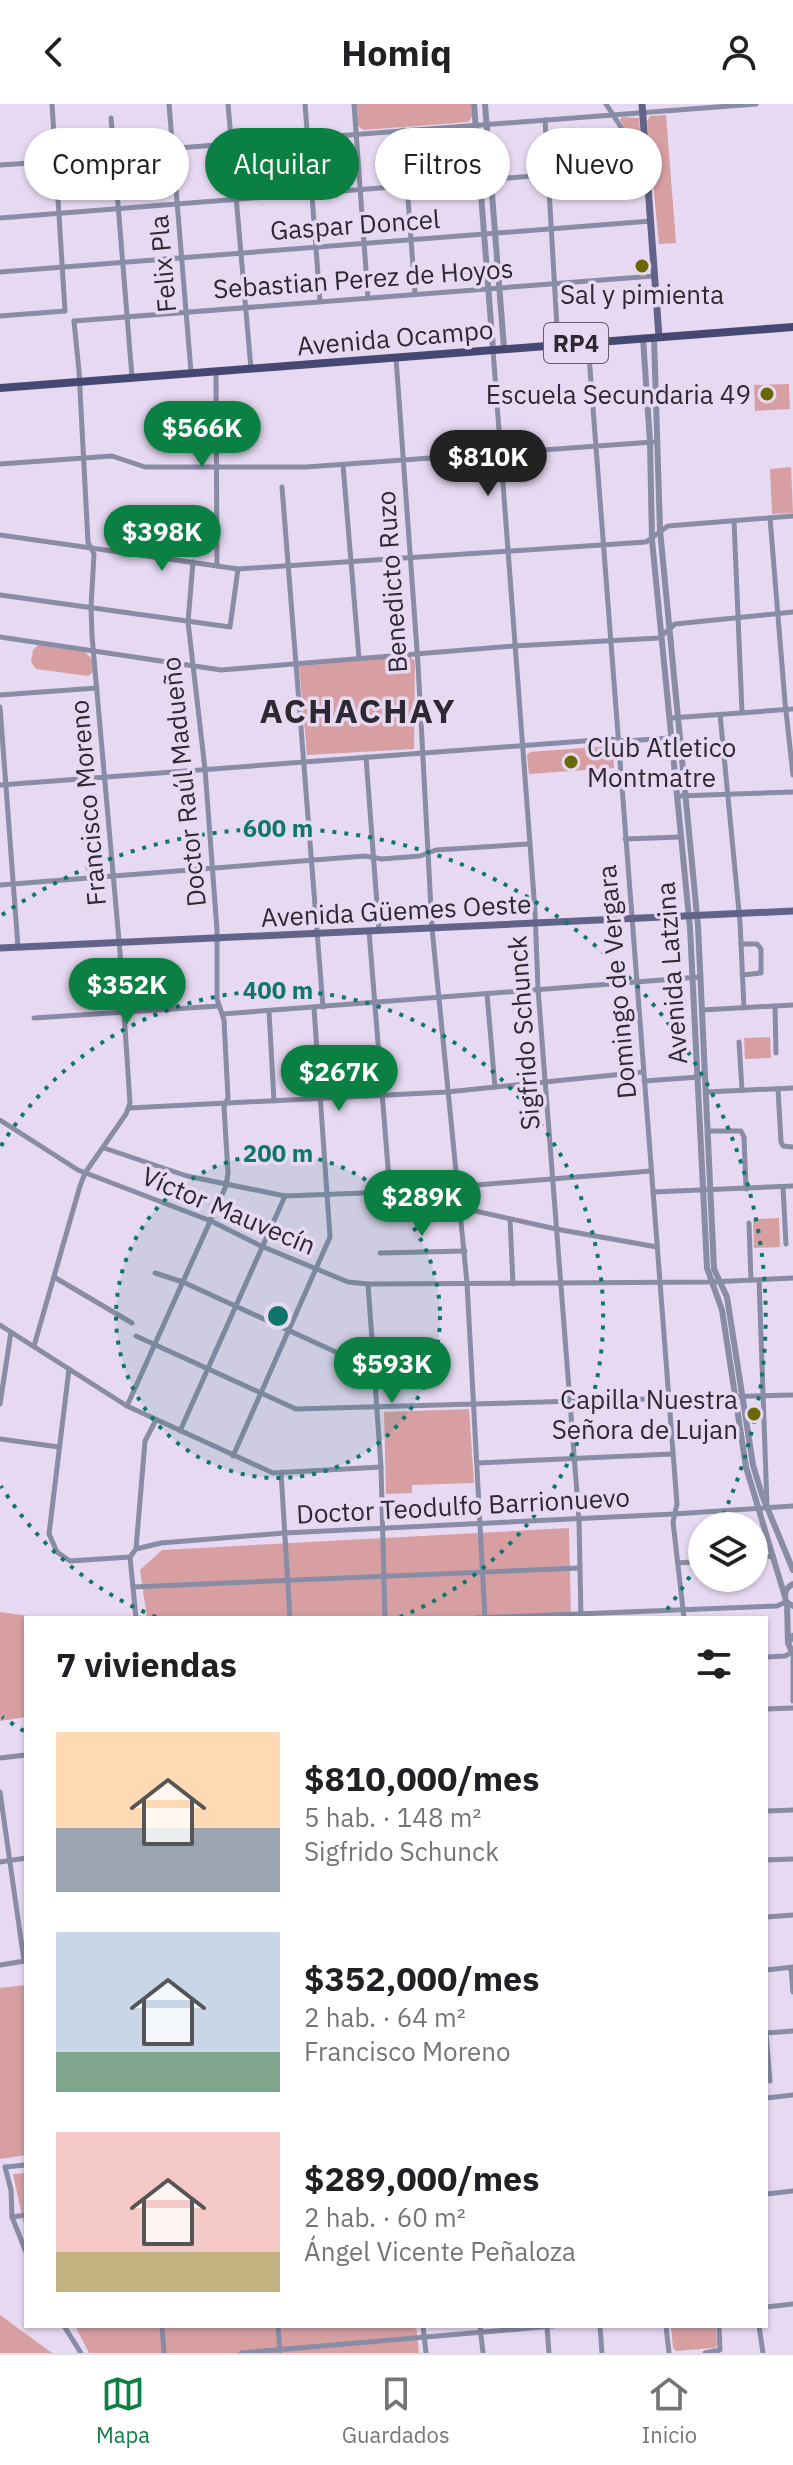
<!DOCTYPE html>
<html lang="es">
<meta charset="utf-8">
<style>
:root{--surface:#fff;--page:#f6f6f6;--text:#202124;--muted:#757577;--line:#e0e0e0;--accent:#0b8043}
body{margin:0;font-family:"IBM Plex Sans",sans-serif;background:var(--page);color:var(--text);height:100vh;display:flex;flex-direction:column;font-size:30px;white-space:nowrap}
*{box-sizing:border-box;margin:0}
p{font-size:26px;color:var(--muted)}
.icon{flex:none;width:44px;height:44px;fill:none;stroke:currentColor;stroke-width:2;stroke-linecap:round;stroke-linejoin:round}
.map{position:relative;flex:1;overflow:hidden}
.details{position:absolute;left:24px;top:1512px;width:744px;height:712px;display:flex;flex-direction:column;background:var(--surface);border-radius:0px;box-shadow:0 2px 6px #0004}
.details>*{flex:none}
.hud{position:absolute;left:24px;top:24px;width:746px;height:72px;display:flex;gap:16px}
.tools{position:absolute;left:688px;top:1408px;display:grid;gap:16px}
.tools a{display:grid;place-items:center;width:80px;height:80px;border-radius:50%;background:var(--surface);box-shadow:0 2px 6px #0004;font-size:40px}
.price{position:absolute;translate:-50% -68px;padding:0 18px;border-radius:28px;background:var(--accent);color:#fff;font-size:26px;line-height:52px;filter:drop-shadow(0 2px 4px #0008)}
.price::after{content:'';position:absolute;left:50%;top:48px;width:24px;height:18px;margin-left:-12px;background:inherit;clip-path:polygon(0 0,100% 0,50% 100%)}
.price.current{background:#222;color:#fff}
ul{padding:0;list-style:none}
li{display:flex;align-items:center;gap:24px;height:200px;padding:0 32px}
li span{display:grid;place-items:center;flex:none;width:224px;height:160px;border-radius:0px;color:#555}
li>.icon{margin-inline-start:auto}
span .icon{width:96px;height:96px;fill:#fffc;stroke-width:1}
li b{font-size:34px}
h2{display:flex;justify-content:space-between;align-items:center;height:96px;padding:0 32px;font-size:34px}
.pill{padding:0 28px;border-radius:36px;background:var(--surface);box-shadow:0 2px 6px #0004;font-size:28px;line-height:72px}
.pill.current{background:var(--accent);color:#fff}
header{display:flex;justify-content:space-between;align-items:center;height:104px;padding:0 32px;background:var(--surface);font-size:36px;font-weight:800}
.menu{display:flex;justify-content:space-around;align-items:center;height:112px;border-top:2px solid var(--line);background:var(--surface);font-size:22px;color:var(--muted)}
.menu a{display:grid;justify-items:center;gap:4px}
.menu .current{color:var(--accent)}
.map>svg:first-child{display:block}
</style>
<header><svg class="icon" aria-label="back" viewBox="0 0 24 24"><path d="M15 5l-7 7 7 7"/></svg>Homiq<svg class="icon" aria-label="person" viewBox="0 0 24 24"><circle cx="12" cy="8" r="4"/><path d="M4 21q1-7 8-7t8 7"/></svg></header>
<div class="map">
<svg width="793" height="2249" viewBox="0 0 793 2249">
<rect width="100%" height="100%" fill="#e7d9f2"/>
<!-- green -->
<g fill="#d89fa3">
<polygon points="356,0 471,0 472,13 468,18 363,26 357,21"/>
<polygon points="666,11 676,139 659,140 647,17 650,12"/>
<polygon points="622,13 639,14 642,53 620,16"/>
<polygon points="789,280 790,305 755,307 754,281"/>
<polygon points="791,363 793,409 772,410 770,365"/>
<polygon points="38,541 85,548 92,555 93,568 88,572 36,565 31,558 33,546"/>
<polygon points="409,552 415,557 414,645 307,651 299,562"/>
<polygon points="609,642 613,645 614,664 529,670 527,651 530,648"/>
<polygon points="770,933 771,954 745,955 744,934"/>
<polygon points="779,1114 780,1143 754,1144 753,1115"/>
<polygon points="469,1305 474,1379 412,1381 412,1389 386,1390 384,1308"/>
<polygon points="569,1424 571,1514 147,1514 140,1466 162,1446"/>
<polygon points="0,1508 43,1514 26,1514 26,1613 0,1617"/>
<polygon points="26,1881 26,2051 0,2055 0,1884"/>
<polygon points="26,2069 26,2130 13,2070"/>
<polygon points="0,2211 52,2249 0,2249"/>
<polygon points="75,2222 416,2222 419,2249 89,2249"/>
<polygon points="671,2222 716,2222 717,2242 714,2244 676,2247 673,2244"/>
</g>
<g fill="none" stroke-linecap="round" stroke-linejoin="round">
<!-- minor -->
<g stroke="#898ca5" stroke-width="5">
<polyline points="52,0 65,207"/>
<polyline points="169,0 191,268"/>
<polyline points="228,0 251,265"/>
<polyline points="305,0 320,197"/>
<polyline points="354,0 368,194"/>
<polyline points="606,0 646,62"/>
<polyline points="111,14 132,273"/>
<polyline points="545,16 558,241"/>
<polyline points="403,26 415,190"/>
<polyline points="0,61 46,58 60,53 756,0"/>
<polyline points="0,114 647,63"/>
<polyline points="0,168 651,117"/>
<polyline points="0,212 65,207"/>
<polyline points="74,217 654,172"/>
<polyline points="588,239 677,1400 673,1418 684,1514"/>
<polyline points="493,246 535,807 538,885 579,1415 581,1514"/>
<polyline points="396,254 418,560 432,824 467,1179 485,1514"/>
<polyline points="216,268 217,462"/>
<polyline points="0,360 112,352 145,363 306,363 653,338"/>
<polyline points="343,361 359,554"/>
<polyline points="282,383 323,903"/>
<polyline points="770,414 785,598 793,671"/>
<polyline points="734,417 742,608"/>
<polyline points="0,431 238,465 646,438 668,422 793,412"/>
<polyline points="0,491 230,523 238,465"/>
<polyline points="0,533 221,566 514,542 659,534 675,520 793,508"/>
<polyline points="0,591 97,584"/>
<polyline points="0,603 18,843"/>
<polyline points="720,610 740,818 744,904"/>
<polyline points="671,614 793,605"/>
<polyline points="366,653 379,827"/>
<polyline points="0,681 610,635 624,637 672,634"/>
<polyline points="678,692 793,688"/>
<polyline points="625,735 681,733"/>
<polyline points="0,781 365,752 382,755 420,752 436,746 529,740"/>
<polyline points="369,827 390,1088 556,1125 657,1143"/>
<polyline points="741,840 757,840 761,845 761,869 742,871"/>
<polyline points="487,890 495,983"/>
<polyline points="775,902 776,949"/>
<polyline points="702,906 793,901"/>
<polyline points="269,907 274,997"/>
<polyline points="223,910 700,873"/>
<polyline points="34,914 219,902"/>
<polyline points="739,938 742,986"/>
<polyline points="644,977 699,973"/>
<polyline points="778,985 781,1038 783,1042 793,1043"/>
<polyline points="706,988 793,984"/>
<polyline points="129,1004 447,988 643,968"/>
<polyline points="0,1016 78,1066 211,1117 261,1142 348,1178 368,1180 710,1178 793,1174"/>
<polyline points="708,1027 741,1027 744,1033 746,1085"/>
<polyline points="104,1044 187,1072 285,1092 390,1088 651,1067"/>
<polyline points="783,1083 786,1140"/>
<polyline points="653,1088 793,1082"/>
<polyline points="510,1115 513,1180"/>
<polyline points="749,1119 751,1176"/>
<polyline points="380,1149 465,1147"/>
<polyline points="155,1169 183,1178 375,1266"/>
<polyline points="54,1173 132,1219"/>
<polyline points="759,1176 767,1402"/>
<polyline points="368,1180 381,1363 385,1514"/>
<polyline points="0,1221 127,1302 273,1369 381,1363"/>
<polyline points="136,1232 296,1305 793,1291"/>
<polyline points="34,1242 80,1082 85,1069 126,1010 130,999 120,848 92,532 91,503 94,450 88,438 79,267 74,217"/>
<polyline points="69,1265 49,1430 57,1448 70,1457 130,1453"/>
<polyline points="0,1300 11,1228"/>
<polyline points="127,1302 226,1082 228,1069 224,1003 228,994 224,916 217,895 217,826 205,665 188,518 193,458"/>
<polyline points="180,1327 285,1092"/>
<polyline points="0,1335 59,1343"/>
<polyline points="233,1352 330,1133 314,904"/>
<polyline points="478,1359 672,1350"/>
<polyline points="281,1368 290,1514"/>
<polyline points="136,1445 161,1439 284,1429 674,1410 793,1402"/>
<polyline points="754,1454 773,1452"/>
<polyline points="678,1459 702,1457"/>
<polyline points="133,1483 579,1464"/>
<polyline points="136,1514 130,1453 136,1445 145,1337 156,1316"/>
<polyline points="476,1514 777,1502 786,1498"/>
<polyline points="766,1553 785,1552 791,1549"/>
<polyline points="793,1554 793,1597"/>
<polyline points="766,1605 793,1604"/>
<polyline points="0,1654 26,1651"/>
<polyline points="0,1688 24,1857"/>
<polyline points="766,1707 793,1706"/>
<polyline points="766,1756 793,1755"/>
<polyline points="0,1758 26,1754"/>
<polyline points="766,1813 793,1811"/>
<polyline points="0,1861 25,1857"/>
<polyline points="791,1864 793,1888"/>
<polyline points="766,1866 793,1863"/>
<polyline points="770,1977 766,1929 793,1927"/>
<polyline points="766,1994 793,1991"/>
<polyline points="26,2061 5,2063 11,2086 12,2113 26,2148"/>
<polyline points="766,2090 793,2087"/>
<polyline points="12,2113 26,2111"/>
<polyline points="766,2203 793,2200"/>
<polyline points="64,2222 81,2249"/>
<polyline points="162,2222 164,2249"/>
<polyline points="278,2222 280,2249"/>
<polyline points="423,2222 426,2249"/>
<polyline points="480,2222 483,2249"/>
<polyline points="600,2222 602,2249"/>
<polyline points="666,2222 669,2249"/>
<polyline points="759,2222 763,2249"/>
<polyline points="547,2223 549,2249"/>
<polyline points="241,2249 553,2222"/>
<polyline points="705,2249 720,2246 719,2222"/>
</g>
<!-- tertiary -->
<g stroke="#898ca5" stroke-width="6">
<polyline points="474,0 493,245"/>
<polyline points="485,0 504,244"/>
<polyline points="654,233 660,426 698,822 714,1165 727,1193 753,1361 762,1391 793,1466"/>
<polyline points="643,234 650,338 652,436 690,824 707,1164 722,1206 746,1363 785,1493"/>
<path d="M793,1480C785,1484 784,1490 786,1498L793,1502"/>
<polyline points="787,1498 788,1539"/>
<polyline points="793,1532 788,1539 793,1550"/>
</g>
<!-- secondary -->
<g stroke="#616488" stroke-width="7">
<polyline points="642,0 659,233"/>
<polyline points="0,844 793,807"/>
</g>
<!-- primary -->
<polyline stroke="#454872" stroke-width="8" points="0,284 793,223"/>
</g>
<!-- distance rings -->
<circle cx="278" cy="1212" r="162" fill="#0f766e" fill-opacity=".12"/>
<g fill="none" stroke="#0f766e" stroke-width="4" stroke-dasharray="4 8">
<circle cx="278" cy="1212" r="162"/>
<path d="M156 1513A325 325 0 0 1 1 1382M1 1042A325 325 0 1 1 400 1513"/>
<path d="M702 1452A487 487 0 0 1 662 1512M24 1627A487 487 0 0 1 2 1613M2 811A487 487 0 0 1 718 1422"/>
</g>
<!-- markers -->
<g fill="#696803" stroke="#e7d9f2" stroke-width="3">
<circle cx="642" cy="162" r="8"/>
<circle cx="767" cy="290" r="8"/>
<circle cx="571" cy="658" r="8"/>
<circle cx="754" cy="1310" r="8"/>
</g>
<g text-anchor="middle" dominant-baseline="central" stroke-width="7" stroke-linejoin="round" paint-order="stroke">
<!-- shield labels -->
<rect fill="#e7d9f2" stroke="#655d6b" stroke-width="2" x="544" y="219" width="64" height="40" rx="6"/>
<g font-size="24" font-weight="bold" fill="#2d2831">
<text x="576" y="239">RP4</text>
</g>
<!-- street labels -->
<g font-size="26" fill="#2d2831" stroke="#e7d9f2">
<text transform="translate(355 120) rotate(-4)">Gaspar Doncel</text>
<text transform="translate(162 160) rotate(-95)">Felix Pla</text>
<text transform="translate(363 174) rotate(-4)">Sebastian Perez de Hoyos</text>
<text transform="translate(395 233) rotate(-5)">Avenida Ocampo</text>
<text transform="translate(391 478) rotate(-94)">Benedicto Ruzo</text>
<text transform="translate(183 678) rotate(-96)">Doctor Raúl Madueño</text>
<text transform="translate(87 699) rotate(-95)">Francisco Moreno</text>
<text transform="translate(396 806) rotate(-3)">Avenida Güemes Oeste</text>
<text transform="translate(671 869) rotate(-94)">Avenida Latzina</text>
<text transform="translate(616 878) rotate(-95)">Domingo de Vergara</text>
<text transform="translate(523 929) rotate(-94)">Sigfrido Schunck</text>
<text transform="translate(229 1106) rotate(23)">Víctor Mauvecín</text>
<text transform="translate(463 1401) rotate(-3)">Doctor Teodulfo Barrionuevo</text>
</g>
<!-- poi labels -->
<g font-size="26" fill="#2d2831" stroke="#e7d9f2" text-anchor="end">
<text x="642" y="190" text-anchor="middle">Sal y pimienta</text>
<text x="751" y="290">Escuela Secundaria 49</text>
<text x="587" y="643" text-anchor="start">Club Atletico<tspan x="587" dy="30">Montmatre</tspan></text>
<text x="738" y="1295">Capilla Nuestra<tspan x="738" dy="30">Señora de Lujan</tspan></text>
</g>
<!-- district labels -->
<g font-size="34" font-weight="bold" letter-spacing="2" fill="#2d2831" stroke="#e7d9f2">
<text x="358" y="606">ACHACHAY</text>
</g>
</g>
<circle cx="278" cy="1212" r="12" fill="#0f766e" stroke="#e7d9f2" stroke-width="4"/>
<g font-size="24" text-anchor="middle" font-weight="bold" fill="#0f766e" stroke="#e7d9f2" stroke-width="7" stroke-linejoin="round" paint-order="stroke">
<text x="278" y="733">600 m</text>
<text x="278" y="895">400 m</text>
<text x="278" y="1058">200 m</text>
</g>
</svg>
<div class="tools">
<a><svg class="icon" aria-label="layers" viewBox="0 0 24 24"><path d="M12 4l9 5-9 5-9-5zM3 14l9 5 9-5"/></svg></a>
</div>
<b class="price" style="left:202px;top:365px">$566K</b>
<b class="price current" style="left:488px;top:394px">$810K</b>
<b class="price" style="left:162px;top:469px">$398K</b>
<b class="price" style="left:127px;top:922px">$352K</b>
<b class="price" style="left:339px;top:1009px">$267K</b>
<b class="price" style="left:422px;top:1134px">$289K</b>
<b class="price" style="left:392px;top:1301px">$593K</b>
<div class="hud">
<a class="pill">Comprar</a>
<a class="pill current">Alquilar</a>
<a class="pill">Filtros</a>
<a class="pill">Nuevo</a>
</div>
<section class="details">
<h2>7 viviendas<svg class="icon" aria-label="filters" viewBox="0 0 24 24"><path d="M4 7h16M4 17h16"/><circle cx="9" cy="7" r="2"/><circle cx="15" cy="17" r="2"/></svg></h2>
<ul>
<li><span style="background:linear-gradient(#ffd9b3 60%,#9aa5b1 0)"><svg class="icon" aria-label="home" viewBox="0 0 24 24"><path d="M3 11l9-7 9 7M6 9v11h12V9"/></svg></span><div><b>$810,000/mes</b><p>5 hab. · 148 m²</p><p>Sigfrido Schunck</p></div></li>
<li><span style="background:linear-gradient(#c9d6e8 75%,#7fa58c 0)"><svg class="icon" aria-label="home" viewBox="0 0 24 24"><path d="M3 11l9-7 9 7M6 9v11h12V9"/></svg></span><div><b>$352,000/mes</b><p>2 hab. · 64 m²</p><p>Francisco Moreno</p></div></li>
<li><span style="background:linear-gradient(#f6c9c9 75%,#c2b280 0)"><svg class="icon" aria-label="home" viewBox="0 0 24 24"><path d="M3 11l9-7 9 7M6 9v11h12V9"/></svg></span><div><b>$289,000/mes</b><p>2 hab. · 60 m²</p><p>Ángel Vicente Peñaloza</p></div></li>
</ul>
</section>
</div>
<nav class="menu">
<a class="current"><svg class="icon" aria-label="map" viewBox="0 0 24 24"><path d="M3 6l6-2 6 2 6-2v14l-6 2-6-2-6 2zM9 4v14M15 6v14"/></svg>Mapa</a>
<a><svg class="icon" aria-label="saved" viewBox="0 0 24 24"><path d="M7 4h10v16l-5-4-5 4z"/></svg>Guardados</a>
<a><svg class="icon" aria-label="home" viewBox="0 0 24 24"><path d="M3 11l9-7 9 7M6 9v11h12V9"/></svg>Inicio</a>
</nav>
